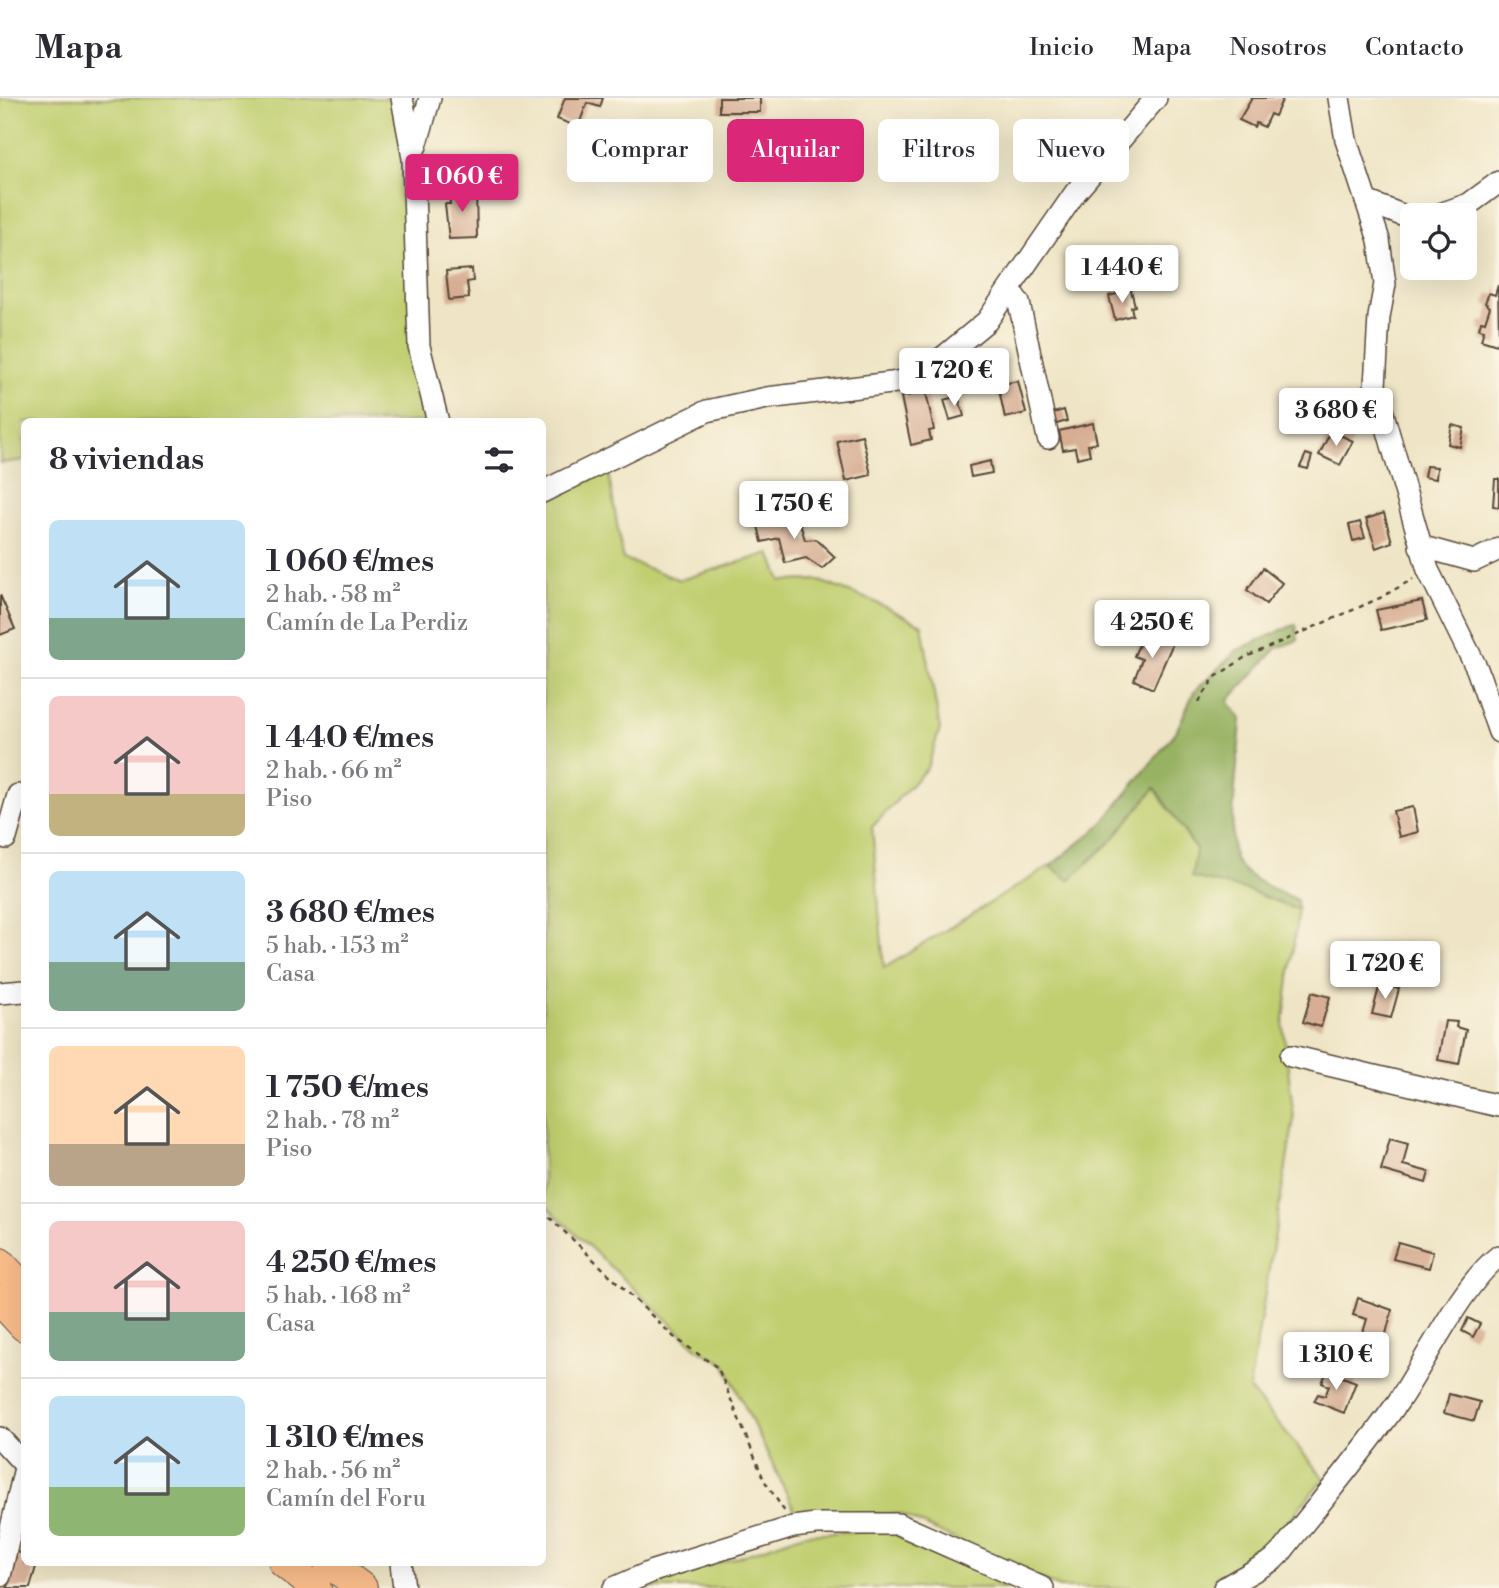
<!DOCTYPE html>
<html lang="es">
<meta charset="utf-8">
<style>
:root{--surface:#fff;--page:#f7f7f7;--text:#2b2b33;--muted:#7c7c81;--line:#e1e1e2;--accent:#db2777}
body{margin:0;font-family:"Libre Bodoni",serif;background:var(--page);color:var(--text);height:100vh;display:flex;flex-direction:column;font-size:26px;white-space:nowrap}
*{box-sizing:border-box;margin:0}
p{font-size:23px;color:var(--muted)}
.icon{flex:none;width:38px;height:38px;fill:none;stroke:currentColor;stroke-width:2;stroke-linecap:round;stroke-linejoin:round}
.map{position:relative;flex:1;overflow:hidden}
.panel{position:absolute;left:21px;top:320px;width:525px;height:1148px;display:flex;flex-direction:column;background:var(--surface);border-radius:10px;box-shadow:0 7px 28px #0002}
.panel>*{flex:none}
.banner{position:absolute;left:567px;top:21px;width:665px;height:63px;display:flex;gap:14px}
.tools{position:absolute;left:1400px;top:105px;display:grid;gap:14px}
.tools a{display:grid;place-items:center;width:77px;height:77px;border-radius:10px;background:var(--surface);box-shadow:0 7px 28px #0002;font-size:35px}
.price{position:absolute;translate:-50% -60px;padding:0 16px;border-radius:7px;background:#fff;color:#222;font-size:23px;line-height:46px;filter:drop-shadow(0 2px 4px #0008)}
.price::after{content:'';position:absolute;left:50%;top:42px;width:21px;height:16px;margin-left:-10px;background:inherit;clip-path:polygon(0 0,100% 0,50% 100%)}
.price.current{background:var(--accent);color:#fff}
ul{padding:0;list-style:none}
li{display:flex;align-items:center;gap:21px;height:175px;padding:0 28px}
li+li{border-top:2px solid var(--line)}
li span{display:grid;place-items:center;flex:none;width:196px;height:140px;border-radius:10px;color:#555}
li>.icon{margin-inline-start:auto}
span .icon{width:84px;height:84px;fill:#fffc;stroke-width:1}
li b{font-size:30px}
h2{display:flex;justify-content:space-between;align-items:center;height:84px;padding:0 28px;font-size:30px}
.pill{padding:0 24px;border-radius:10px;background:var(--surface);box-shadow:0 7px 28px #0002;font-size:24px;line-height:63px}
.pill.current{background:var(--accent);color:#fff}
header{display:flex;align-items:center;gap:42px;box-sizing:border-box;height:98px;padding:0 35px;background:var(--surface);border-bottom:2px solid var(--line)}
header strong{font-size:33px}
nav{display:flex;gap:38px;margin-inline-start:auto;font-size:24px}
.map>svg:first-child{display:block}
</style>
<header>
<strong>Mapa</strong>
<nav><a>Inicio</a><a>Mapa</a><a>Nosotros</a><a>Contacto</a></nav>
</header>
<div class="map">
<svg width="1499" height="1490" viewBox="0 0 1499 1490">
<rect width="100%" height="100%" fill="#fcf5e5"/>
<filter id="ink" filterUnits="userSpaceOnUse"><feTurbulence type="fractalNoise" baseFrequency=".0143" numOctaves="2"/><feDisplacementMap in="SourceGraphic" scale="14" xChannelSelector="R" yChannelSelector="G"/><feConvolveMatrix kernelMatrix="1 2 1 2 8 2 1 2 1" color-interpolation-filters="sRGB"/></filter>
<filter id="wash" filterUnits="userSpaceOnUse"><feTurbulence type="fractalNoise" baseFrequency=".00686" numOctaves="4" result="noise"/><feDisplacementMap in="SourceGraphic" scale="28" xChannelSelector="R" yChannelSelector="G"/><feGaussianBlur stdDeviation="1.57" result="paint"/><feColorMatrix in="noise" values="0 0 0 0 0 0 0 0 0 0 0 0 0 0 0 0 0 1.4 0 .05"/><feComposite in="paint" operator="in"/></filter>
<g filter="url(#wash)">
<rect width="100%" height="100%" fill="#efe5c6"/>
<!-- green -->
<g fill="#c1cf71" stroke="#7e7c48" stroke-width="2">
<polygon points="0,0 393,0 407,78 429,324 24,324 24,362 0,365"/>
<polygon points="608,373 623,461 680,482 770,455 781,483 817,482 873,503 922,527 940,631 927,670 872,729 884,870 1050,768 1070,782 1112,742 1154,689 1196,752 1247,792 1298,812 1283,928 1294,1021 1249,1291 1324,1380 1252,1467 1210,1490 1060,1490 900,1416 796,1415 724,1265 699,1252 543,1105 543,405"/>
<polygon points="882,1432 915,1442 1023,1490 633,1490 739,1459 804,1436"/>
</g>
<!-- forest -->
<path fill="#98b263" stroke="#6a6e40" stroke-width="2" d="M1296,526L1298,542L1277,550L1228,603L1241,621C1240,648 1227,742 1235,761C1244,781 1279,793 1297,802L1298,812L1247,792L1192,779L1196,751L1155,690L1112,742L1069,782L1050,768L1100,728L1176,634L1194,594L1237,552Z"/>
<g id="blocks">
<!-- building -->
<g fill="#d7ad93">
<polygon points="565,0 603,0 600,9 587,5 578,29 557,21"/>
<rect x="719" y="0" width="41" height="14"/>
<polygon points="1252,0 1283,0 1275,18 1270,16 1264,29 1256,25 1254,29 1239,22"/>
<polygon points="449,90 476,90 477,140 449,141 445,106 450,106"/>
<polygon points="472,171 473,183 467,184 469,200 449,202 446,173"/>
<polygon points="1498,187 1499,242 1497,247 1481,242 1484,232 1479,231 1481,223 1485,224 1490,209 1485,205 1489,195 1495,197"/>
<polygon points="1131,192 1135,208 1131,209 1133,217 1115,222 1109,198"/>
<polygon points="1018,283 1026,315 1005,320 998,287"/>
<polygon points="926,294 934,332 929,333 931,342 911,347 901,299"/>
<polygon points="958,298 964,318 950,322 944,302"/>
<polygon points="1064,312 1067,323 1053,327 1050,316"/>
<polygon points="1093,325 1097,345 1088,347 1090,357 1077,360 1075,350 1063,352 1059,333"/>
<polygon points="1452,327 1464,330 1460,349 1448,346"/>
<polygon points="1331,333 1353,343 1340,367 1319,357"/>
<polygon points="862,337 871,377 846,383 837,343"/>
<polygon points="1306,356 1312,358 1308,371 1300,369"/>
<polygon points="990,363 992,375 971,379 969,368"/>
<polygon points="1426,368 1437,369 1436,381 1424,379"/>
<polygon points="1495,381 1499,381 1499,409 1493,408"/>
<polygon points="797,415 805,442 816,441 835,459 822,471 806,460 785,465 779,440 762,444 757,424"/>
<polygon points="1384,415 1392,444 1376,450 1366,421"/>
<polygon points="1360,424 1365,440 1353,443 1349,427"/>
<polygon points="1263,470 1282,485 1266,506 1247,492"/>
<polygon points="0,497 15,531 0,537"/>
<polygon points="1422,503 1427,522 1381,532 1376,512"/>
<polygon points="1153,536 1173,545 1153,591 1134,582 1142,561 1134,558 1140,544 1148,548"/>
<polygon points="1413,709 1418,734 1399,739 1393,713"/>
<polygon points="1380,886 1399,891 1391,920 1372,916"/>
<polygon points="1312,894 1330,899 1321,929 1303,924"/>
<polygon points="1445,923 1457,924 1456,929 1466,932 1459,966 1438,962"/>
<polygon points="1390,1040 1408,1045 1403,1067 1429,1074 1426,1085 1381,1072"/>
<polygon points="1398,1144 1433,1154 1429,1170 1393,1161"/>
<polygon points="1358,1200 1392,1212 1384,1244 1362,1238 1367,1221 1353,1217"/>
<polygon points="1468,1220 1480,1226 1473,1239 1462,1233"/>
<polygon points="1327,1273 1356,1284 1344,1315 1314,1303 1318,1296 1325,1298 1329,1288 1322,1285"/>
<polygon points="1449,1296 1480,1304 1474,1323 1444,1315"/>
<polygon points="17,1454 24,1456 24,1465 37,1465 30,1490 7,1490"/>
</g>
</g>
</g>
<g filter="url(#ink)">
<use href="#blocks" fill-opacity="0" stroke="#564637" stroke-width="2"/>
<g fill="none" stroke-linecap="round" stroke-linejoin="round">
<defs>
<g id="minor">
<polyline points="402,0 413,60 419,248 438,324"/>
<polyline points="1339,0 1346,42 1379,142 1385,186 1379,219 1375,288 1428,472 1477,571 1499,634"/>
<polyline points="416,48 430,0"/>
<polyline points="1366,103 1412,121"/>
<polyline points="1437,117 1469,106 1499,84"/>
<polyline points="1010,192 1019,205 1048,340"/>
<polyline points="542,394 707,313 767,300 891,285 912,281 930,270 987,223 1075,95 1156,0"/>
<polyline points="1420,448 1474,463 1499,451"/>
<polyline points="6,740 18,697"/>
<polyline points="0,895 24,893"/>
<polyline points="1291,958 1499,1008"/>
<polyline points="0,1340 24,1366"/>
<polyline points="401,1465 404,1490"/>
<polyline points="0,1478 24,1374"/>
<polyline points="614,1490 653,1473 793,1429 816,1426 898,1426 1043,1490"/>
<path d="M1224,1490L1273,1462L1282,1453C1321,1403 1362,1355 1398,1304C1425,1264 1463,1185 1499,1158"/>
</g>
<g id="highway">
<polyline points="0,1165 24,1191"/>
<polyline points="0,1202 24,1228"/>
<polyline points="284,1465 316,1490"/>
<polyline points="329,1465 362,1490"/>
</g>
</defs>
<!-- minor casing -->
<use href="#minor" stroke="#564637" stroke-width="24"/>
<!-- highway casing -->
<use href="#highway" stroke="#564637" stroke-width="32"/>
<!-- path -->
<g stroke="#564637" stroke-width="2.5" stroke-dasharray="5 5" stroke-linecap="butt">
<polyline points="1199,604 1214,580 1244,560 1380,500 1413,481"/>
<polyline points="542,1112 674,1239 718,1270 764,1382 785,1414"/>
</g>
<!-- minor -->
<use href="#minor" stroke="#fff" stroke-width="21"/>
<!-- highway -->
<use href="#highway" stroke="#f9bc8a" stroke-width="30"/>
</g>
</g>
</svg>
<div class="tools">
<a><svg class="icon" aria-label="locate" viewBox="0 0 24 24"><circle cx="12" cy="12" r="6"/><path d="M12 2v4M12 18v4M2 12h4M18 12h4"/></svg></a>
</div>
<b class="price current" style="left:462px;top:116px">1 060 €</b>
<b class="price" style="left:1122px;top:207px">1 440 €</b>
<b class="price" style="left:954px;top:310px">1 720 €</b>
<b class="price" style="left:1336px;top:350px">3 680 €</b>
<b class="price" style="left:794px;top:443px">1 750 €</b>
<b class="price" style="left:1152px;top:562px">4 250 €</b>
<b class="price" style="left:1385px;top:903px">1 720 €</b>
<b class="price" style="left:1336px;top:1294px">1 310 €</b>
<div class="banner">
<a class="pill">Comprar</a>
<a class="pill current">Alquilar</a>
<a class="pill">Filtros</a>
<a class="pill">Nuevo</a>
</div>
<section class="panel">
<h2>8 viviendas<svg class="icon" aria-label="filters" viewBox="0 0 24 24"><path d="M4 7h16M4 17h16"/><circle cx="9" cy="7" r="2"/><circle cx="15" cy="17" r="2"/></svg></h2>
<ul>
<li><span style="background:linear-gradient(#bfe0f5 70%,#7fa58c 0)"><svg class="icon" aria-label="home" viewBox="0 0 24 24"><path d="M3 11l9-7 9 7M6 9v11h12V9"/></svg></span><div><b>1 060 €/mes</b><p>2 hab. · 58 m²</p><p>Camín de La Perdiz</p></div></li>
<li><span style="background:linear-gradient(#f6c9c9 70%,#c2b280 0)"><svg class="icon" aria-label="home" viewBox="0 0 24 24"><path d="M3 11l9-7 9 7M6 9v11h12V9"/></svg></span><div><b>1 440 €/mes</b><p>2 hab. · 66 m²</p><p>Piso</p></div></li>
<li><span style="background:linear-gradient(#bfe0f5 65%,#7fa58c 0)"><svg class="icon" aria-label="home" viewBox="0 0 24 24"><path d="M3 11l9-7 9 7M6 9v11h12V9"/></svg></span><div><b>3 680 €/mes</b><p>5 hab. · 153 m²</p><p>Casa</p></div></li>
<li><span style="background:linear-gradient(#ffd9b3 70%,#b9a48a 0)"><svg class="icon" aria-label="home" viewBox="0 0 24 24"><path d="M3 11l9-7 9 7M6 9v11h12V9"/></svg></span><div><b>1 750 €/mes</b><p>2 hab. · 78 m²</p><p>Piso</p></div></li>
<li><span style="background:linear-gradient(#f6c9c9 65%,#7fa58c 0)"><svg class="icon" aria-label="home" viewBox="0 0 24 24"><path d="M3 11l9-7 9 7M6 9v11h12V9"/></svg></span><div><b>4 250 €/mes</b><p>5 hab. · 168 m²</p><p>Casa</p></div></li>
<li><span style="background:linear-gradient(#bfe0f5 65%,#8fb573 0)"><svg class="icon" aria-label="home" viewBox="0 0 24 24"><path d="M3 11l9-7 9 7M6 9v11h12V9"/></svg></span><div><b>1 310 €/mes</b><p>2 hab. · 56 m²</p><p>Camín del Foru</p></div></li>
</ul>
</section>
</div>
